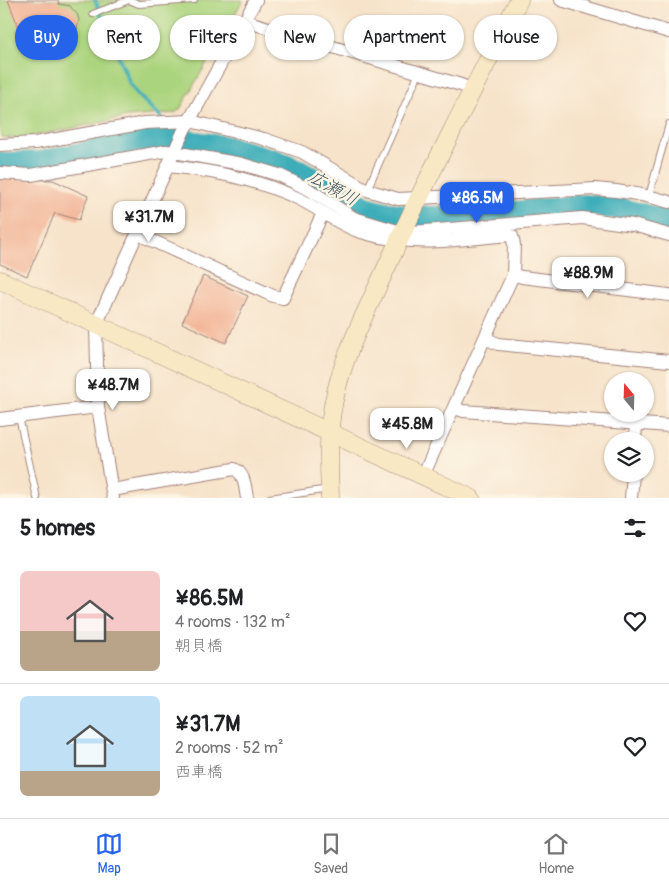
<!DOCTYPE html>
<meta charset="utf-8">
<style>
:root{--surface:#fff;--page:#f6f6f6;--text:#202124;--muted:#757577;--line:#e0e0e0;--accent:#2563eb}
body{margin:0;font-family:Pangolin,"Klee One",sans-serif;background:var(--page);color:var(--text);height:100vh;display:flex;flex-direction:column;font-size:19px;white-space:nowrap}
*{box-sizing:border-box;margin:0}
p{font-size:16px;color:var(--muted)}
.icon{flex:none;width:28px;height:28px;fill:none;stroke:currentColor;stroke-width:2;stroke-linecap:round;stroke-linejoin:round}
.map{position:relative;height:498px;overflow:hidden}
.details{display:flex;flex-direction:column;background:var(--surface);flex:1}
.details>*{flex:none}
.hud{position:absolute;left:15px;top:15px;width:640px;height:45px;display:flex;gap:10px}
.needle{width:32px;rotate:341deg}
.fabs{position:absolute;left:604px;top:372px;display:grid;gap:10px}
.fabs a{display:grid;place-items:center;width:50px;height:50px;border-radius:50%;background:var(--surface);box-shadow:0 1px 4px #0004;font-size:25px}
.price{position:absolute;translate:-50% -42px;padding:0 11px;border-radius:10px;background:#fff;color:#222;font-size:16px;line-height:32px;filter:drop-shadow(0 1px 2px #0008)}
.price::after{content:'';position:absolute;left:50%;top:30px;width:15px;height:11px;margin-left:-8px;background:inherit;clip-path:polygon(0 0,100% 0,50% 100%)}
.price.active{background:var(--accent);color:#fff}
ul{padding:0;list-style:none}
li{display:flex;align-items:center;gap:15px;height:125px;padding:0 20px}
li+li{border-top:1px solid var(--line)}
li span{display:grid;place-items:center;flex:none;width:140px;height:100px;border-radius:8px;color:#555}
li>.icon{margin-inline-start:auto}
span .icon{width:60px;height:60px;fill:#fffc;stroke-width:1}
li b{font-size:21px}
h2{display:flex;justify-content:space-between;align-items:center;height:60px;padding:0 20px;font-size:21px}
.chip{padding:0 18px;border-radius:22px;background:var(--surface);box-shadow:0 1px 4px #0004;font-size:18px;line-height:45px}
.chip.active{background:var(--accent);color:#fff}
.dock{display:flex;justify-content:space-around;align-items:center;height:70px;border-top:1px solid var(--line);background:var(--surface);font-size:14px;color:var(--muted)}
.dock a{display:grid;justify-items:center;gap:2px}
.dock .active{color:var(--accent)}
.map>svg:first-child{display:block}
</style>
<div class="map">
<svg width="669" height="498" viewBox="0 0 669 498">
<rect width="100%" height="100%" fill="#fcf5e5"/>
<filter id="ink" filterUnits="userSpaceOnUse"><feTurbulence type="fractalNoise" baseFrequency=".02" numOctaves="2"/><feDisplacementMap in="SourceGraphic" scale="10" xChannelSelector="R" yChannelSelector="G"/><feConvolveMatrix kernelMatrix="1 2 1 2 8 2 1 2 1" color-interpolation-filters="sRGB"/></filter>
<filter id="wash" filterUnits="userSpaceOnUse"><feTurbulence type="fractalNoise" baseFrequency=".0096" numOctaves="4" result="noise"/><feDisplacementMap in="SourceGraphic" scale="20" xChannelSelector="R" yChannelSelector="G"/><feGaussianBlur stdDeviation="1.12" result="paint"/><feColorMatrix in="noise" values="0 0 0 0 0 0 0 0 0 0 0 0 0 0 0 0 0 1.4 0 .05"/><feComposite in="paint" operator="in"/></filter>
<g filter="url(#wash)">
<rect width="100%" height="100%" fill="#f7e3ca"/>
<!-- green -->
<polygon fill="#abd47e" stroke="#7a7a54" points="0,0 243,0 180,109 175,113 128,117 23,138 6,138 0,136"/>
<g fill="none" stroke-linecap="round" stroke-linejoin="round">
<!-- stream -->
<polyline stroke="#3daeb9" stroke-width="4" points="95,0 130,84 139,96 161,117 172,138"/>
<!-- river -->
<polyline stroke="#3daeb9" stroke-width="22" points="0,162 6,163 40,162 128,143 172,138 229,147 272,159 300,170 366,207 389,213 429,217 495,214 584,205 621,209 669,221"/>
</g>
<g id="blocks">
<!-- building -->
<g fill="#f2b395">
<polygon points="8,0 58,0 59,4 70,6 77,14 79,19 77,30 68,37 63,39 51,35 46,28 39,31 42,37 25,44"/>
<polygon points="0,179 53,180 88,196 79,220 55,213 27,276 0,264"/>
<polygon points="203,276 248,296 226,343 182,323"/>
</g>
</g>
</g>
<g filter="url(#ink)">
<use href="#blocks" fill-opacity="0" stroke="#a0817a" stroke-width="1"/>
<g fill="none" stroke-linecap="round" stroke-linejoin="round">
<defs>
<g id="lane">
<polyline points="129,0 139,4 194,0"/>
<polyline points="93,14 129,0"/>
<polyline points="367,190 419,73"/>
<polyline points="649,196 669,124"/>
<polyline points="19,417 37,498"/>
<polyline points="270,498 329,489"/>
</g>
<g id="street">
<polyline points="561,0 669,32"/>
<polyline points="245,21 461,85 473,90"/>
<path d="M0,145L35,143L145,123L190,121L264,139L302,152L367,190L398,199L595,189C621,191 644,194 669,202"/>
<path d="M169,166C213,171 256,179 297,198C319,208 338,225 361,232C413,248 455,240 508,235L512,236L514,245L513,275L423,476"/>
<polyline points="0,173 31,175 166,151 174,152 242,164 279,175 308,189 354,218 394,230"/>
<polyline points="413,232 582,218 633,225 669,235"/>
<polyline points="138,234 273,296 283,298 323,213"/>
<polyline points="513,275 522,277 669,295"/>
<polyline points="485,338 498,344 669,361"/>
<polyline points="455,408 463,411 669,426"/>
<polyline points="0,419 98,407"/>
<polyline points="635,441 636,424"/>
<path d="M112,490L234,469C245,473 245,488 247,498"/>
<polyline points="113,498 98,407 96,325 184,130 256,0"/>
<polyline points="631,498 633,474"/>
</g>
<g id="secondary">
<polyline points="0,280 471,498"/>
<path d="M330,498C329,465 327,433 334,400C344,353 368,308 388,264C429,174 474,87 519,0"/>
</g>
</defs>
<!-- lane casing -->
<use href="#lane" stroke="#a0817a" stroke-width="8"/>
<!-- street casing -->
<use href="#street" stroke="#a0817a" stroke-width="14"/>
<!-- secondary casing -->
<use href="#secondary" stroke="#a0817a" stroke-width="19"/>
<!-- lane -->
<use href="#lane" stroke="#fff" stroke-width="6"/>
<!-- street -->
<use href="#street" stroke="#fff" stroke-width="12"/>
<!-- secondary -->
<use href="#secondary" stroke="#f8e8c3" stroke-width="18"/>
</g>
</g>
<g text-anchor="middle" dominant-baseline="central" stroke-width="5" stroke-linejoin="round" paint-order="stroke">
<!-- water labels -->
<g font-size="18" font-style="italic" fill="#455864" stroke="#fcf5e5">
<text transform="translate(333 188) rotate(29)">広瀬川</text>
</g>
</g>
</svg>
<div class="fabs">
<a><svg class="needle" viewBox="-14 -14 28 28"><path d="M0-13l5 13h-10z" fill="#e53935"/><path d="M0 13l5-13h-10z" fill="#757577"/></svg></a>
<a><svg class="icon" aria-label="layers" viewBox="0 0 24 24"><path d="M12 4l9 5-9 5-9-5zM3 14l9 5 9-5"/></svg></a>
</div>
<b class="price active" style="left:477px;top:224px">¥86.5M</b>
<b class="price" style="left:149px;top:243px">¥31.7M</b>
<b class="price" style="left:588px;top:299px">¥88.9M</b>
<b class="price" style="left:113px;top:411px">¥48.7M</b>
<b class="price" style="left:407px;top:450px">¥45.8M</b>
<div class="hud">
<a class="chip active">Buy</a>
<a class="chip">Rent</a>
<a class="chip">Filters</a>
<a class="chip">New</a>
<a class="chip">Apartment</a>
<a class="chip">House</a>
</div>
</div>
<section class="details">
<h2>5 homes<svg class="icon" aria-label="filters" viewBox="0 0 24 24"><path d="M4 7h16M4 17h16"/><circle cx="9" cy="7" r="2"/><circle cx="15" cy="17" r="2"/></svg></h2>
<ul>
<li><span style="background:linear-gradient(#f6c9c9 60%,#b9a48a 0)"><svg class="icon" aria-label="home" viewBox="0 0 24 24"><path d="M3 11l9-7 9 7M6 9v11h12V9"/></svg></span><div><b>¥86.5M</b><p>4 rooms · 132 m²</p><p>朝貝橋</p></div><svg class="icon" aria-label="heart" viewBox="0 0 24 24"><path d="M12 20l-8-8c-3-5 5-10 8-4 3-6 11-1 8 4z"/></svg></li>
<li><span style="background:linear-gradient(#bfe0f5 75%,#b9a48a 0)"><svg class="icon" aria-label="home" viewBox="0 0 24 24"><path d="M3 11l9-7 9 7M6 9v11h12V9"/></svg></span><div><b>¥31.7M</b><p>2 rooms · 52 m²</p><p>西車橋</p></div><svg class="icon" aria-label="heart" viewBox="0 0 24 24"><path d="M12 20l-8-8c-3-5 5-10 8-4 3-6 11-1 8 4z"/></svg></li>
</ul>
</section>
<nav class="dock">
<a class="active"><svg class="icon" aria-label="map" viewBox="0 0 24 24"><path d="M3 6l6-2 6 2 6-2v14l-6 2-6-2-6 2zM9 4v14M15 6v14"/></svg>Map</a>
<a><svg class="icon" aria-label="saved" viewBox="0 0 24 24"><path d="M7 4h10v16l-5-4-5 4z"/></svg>Saved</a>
<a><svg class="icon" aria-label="home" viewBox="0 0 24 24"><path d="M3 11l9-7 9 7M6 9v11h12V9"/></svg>Home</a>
</nav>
